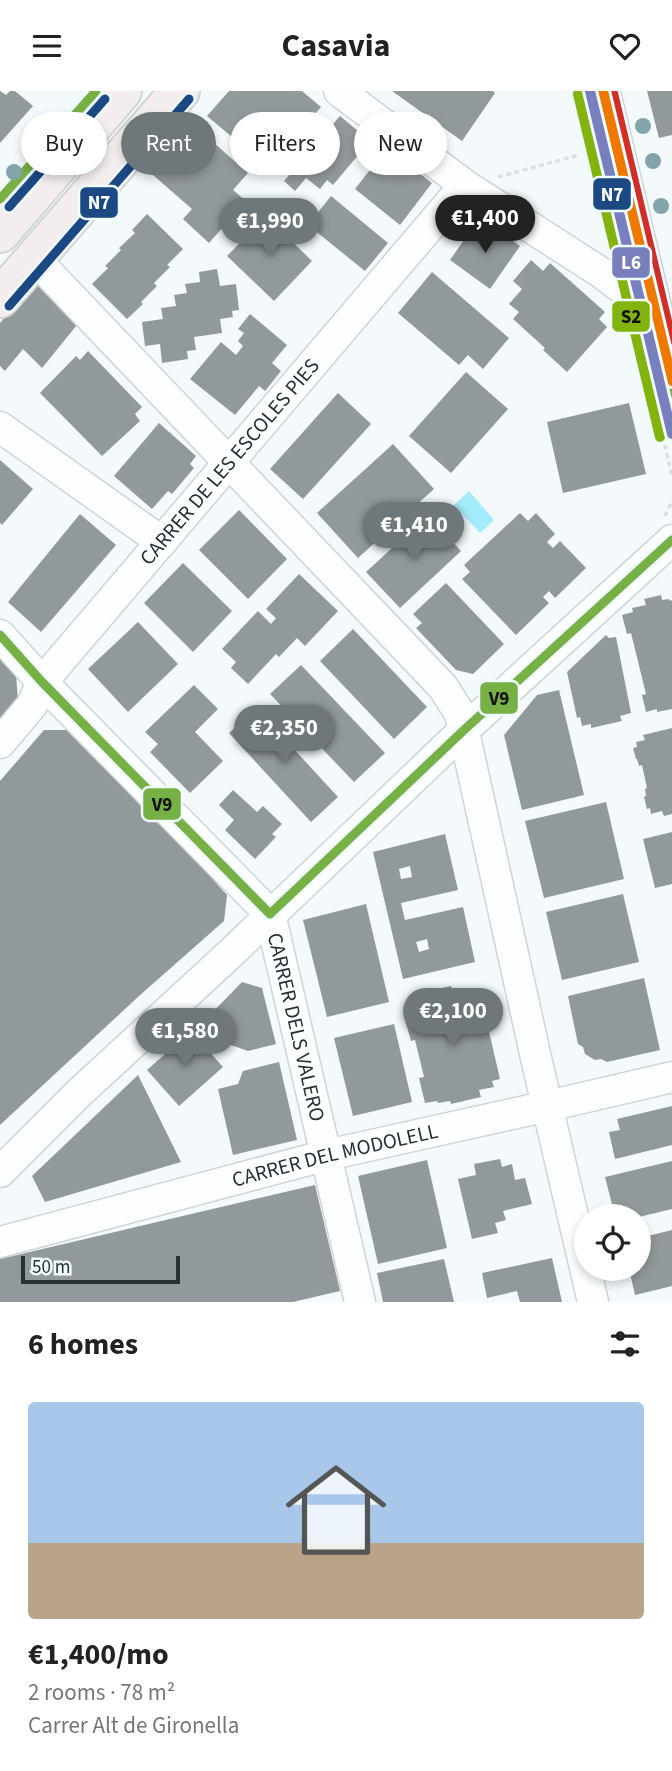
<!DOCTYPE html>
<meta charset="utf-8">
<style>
:root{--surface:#fff;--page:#f2f2f2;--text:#222;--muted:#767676;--line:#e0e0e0;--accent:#6e777a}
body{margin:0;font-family:"Source Sans 3",sans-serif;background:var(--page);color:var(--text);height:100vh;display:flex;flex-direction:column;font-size:26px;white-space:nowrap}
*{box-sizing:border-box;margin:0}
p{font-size:23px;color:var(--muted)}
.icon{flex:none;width:38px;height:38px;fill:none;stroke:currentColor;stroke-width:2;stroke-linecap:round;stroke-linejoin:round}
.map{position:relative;height:1211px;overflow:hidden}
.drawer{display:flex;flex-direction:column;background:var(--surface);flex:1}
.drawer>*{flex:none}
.top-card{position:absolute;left:21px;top:21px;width:630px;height:63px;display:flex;gap:14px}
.tools{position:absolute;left:574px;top:1113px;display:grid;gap:14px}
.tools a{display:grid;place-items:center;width:77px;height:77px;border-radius:50%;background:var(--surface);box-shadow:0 4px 10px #0003;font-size:35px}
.scale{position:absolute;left:21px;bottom:18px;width:159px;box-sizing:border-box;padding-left:7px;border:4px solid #263134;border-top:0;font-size:19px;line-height:24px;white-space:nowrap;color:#263134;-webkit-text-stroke:5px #f0fcff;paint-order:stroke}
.price{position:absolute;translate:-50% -60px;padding:0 16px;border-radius:24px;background:var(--accent);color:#fff;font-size:23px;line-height:46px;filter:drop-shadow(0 2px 4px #0008)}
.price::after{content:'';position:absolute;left:50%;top:42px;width:21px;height:16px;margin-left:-10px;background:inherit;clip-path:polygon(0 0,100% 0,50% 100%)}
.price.selected{background:#222;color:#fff}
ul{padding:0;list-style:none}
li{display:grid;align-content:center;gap:14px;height:371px;padding:0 28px}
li+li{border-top:2px solid var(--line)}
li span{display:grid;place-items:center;height:217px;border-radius:7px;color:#555}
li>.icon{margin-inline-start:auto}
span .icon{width:126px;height:126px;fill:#fffc;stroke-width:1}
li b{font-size:30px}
h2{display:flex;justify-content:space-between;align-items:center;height:84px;padding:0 28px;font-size:30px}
.chip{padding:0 24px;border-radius:32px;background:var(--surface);box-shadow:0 4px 10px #0003;font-size:24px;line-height:63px}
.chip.selected{background:var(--accent);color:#fff}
header{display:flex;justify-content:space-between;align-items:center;height:91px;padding:0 28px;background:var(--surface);font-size:32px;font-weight:700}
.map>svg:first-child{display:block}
</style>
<header><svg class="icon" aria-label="menu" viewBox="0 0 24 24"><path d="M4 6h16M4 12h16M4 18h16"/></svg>Casavia<svg class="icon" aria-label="heart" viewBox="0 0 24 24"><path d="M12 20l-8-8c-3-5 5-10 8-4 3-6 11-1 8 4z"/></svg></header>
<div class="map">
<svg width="672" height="1211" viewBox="0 0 672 1211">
<rect width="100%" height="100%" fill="#f4fafc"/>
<!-- water -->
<polygon fill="#a4ebfb" points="469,400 494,429 480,442 454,414"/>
<!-- building -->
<g fill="#92999b" fill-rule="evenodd">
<polygon points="0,0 6,4 10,0 15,0 33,15 0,52"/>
<polygon points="229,0 302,0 321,16 269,77 207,25"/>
<polygon points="392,0 493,0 495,2 462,50"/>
<polygon points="647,0 672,0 672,44 659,47"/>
<polygon points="340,25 370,50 333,94 327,89 320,98 306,87 295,100 284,90"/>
<polygon points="188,29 248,82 233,99 246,110 209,152 183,128 192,118 145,77"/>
<polygon points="387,57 432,92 400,134 355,98"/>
<polygon points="331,105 388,152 365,180 308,134"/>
<polygon points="147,123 183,158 167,174 170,176 154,192 157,195 141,211 143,213 127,228 92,193 108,177 105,175 121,159 119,157 135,142 132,139"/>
<polygon points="266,125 312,170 274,210 227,165"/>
<polygon points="489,133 520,155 490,198 450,169 473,136 482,143"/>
<polygon points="531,169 543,180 550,172 605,221 599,228 607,236 567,281 543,259 545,257 513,228 519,221 509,213 522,198 513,190"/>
<polygon points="217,178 220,195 236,193 239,219 232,220 233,226 220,228 222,242 194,246 196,259 187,260 188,268 162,272 160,253 145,255 142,231 163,228 161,217 176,215 174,204 187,202 185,193 200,191 199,181"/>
<polygon points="432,181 509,247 483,278 468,264 459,274 398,222"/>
<polygon points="36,189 77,234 42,277 23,258 5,280 0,275 0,232"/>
<polygon points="250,223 287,254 272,272 281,280 265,300 259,295 235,324 190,288 221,251 236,264 243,255 238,250 244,242 238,238"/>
<polygon points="88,260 142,316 135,323 140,330 102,365 40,302 76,265 80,269"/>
<polygon points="466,281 508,318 451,382 409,345"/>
<polygon points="338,302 371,333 303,408 270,378"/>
<polygon points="629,312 646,383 563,402 547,331"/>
<polygon points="159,332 196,365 190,373 194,377 172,403 168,400 152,418 114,385"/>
<polygon points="393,353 434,398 358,467 317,422"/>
<polygon points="0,369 33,398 2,434 0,432"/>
<polygon points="239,419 287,468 248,508 199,459"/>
<polygon points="520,422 528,430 536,422 555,443 547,451 553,457 560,450 586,477 555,507 549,500 543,506 549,512 516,544 462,488 470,481 464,474"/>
<polygon points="80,423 116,454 41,541 8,511"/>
<polygon points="428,424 461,460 400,517 366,481"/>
<polygon points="183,472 232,520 193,561 144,512"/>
<polygon points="299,483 338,520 305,555 297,547 279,566 276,563 248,593 231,577 236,571 222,558 258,520 271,533 276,527 266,518"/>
<polygon points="446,492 504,553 473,583 456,579 416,537 422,532 413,523"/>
<polygon points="661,504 662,509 669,508 670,510 672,509 672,618 657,621 657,618 646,621 642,604 646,603 631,542 627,543 622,524 633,521 632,517 646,514 644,508"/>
<polygon points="138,531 178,573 128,621 88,578"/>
<polygon points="353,538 427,616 394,648 320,570"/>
<polygon points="606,544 609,547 616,546 631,622 620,625 622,630 591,637 591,633 582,635 580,626 577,627 567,581"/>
<polygon points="0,564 16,581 18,612 0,632"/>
<polygon points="301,574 385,662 354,691 270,603"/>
<polygon points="194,594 218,618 195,641 223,670 190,702 150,661 158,653 145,641"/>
<polygon points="559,599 584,704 522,719 504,644 537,604"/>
<polygon points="256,617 338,706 311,731 229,642"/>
<polygon points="672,637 672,723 664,725 662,720 651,723 650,717 647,718 644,706 646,705 645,698 647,697 642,674 639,675 637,668 636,668 633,657 637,656 636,651 645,649 643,644"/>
<polygon points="44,639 71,639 188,761 227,804 224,830 139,905 0,1034 0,690"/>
<polygon points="233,699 257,721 263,715 282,733 272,743 276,746 255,768 225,739 234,729 219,714"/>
<polygon points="606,711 624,788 544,807 525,730"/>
<polygon points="672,741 672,793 655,797 643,748"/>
<path d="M445,743L458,799L401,812L405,829L463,816L475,871L403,888L373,761ZM410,775L412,786L401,788L399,778ZM427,848L429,858L419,861L416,851Z"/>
<polygon points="623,803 639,871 562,889 546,821"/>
<polygon points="366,813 389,911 327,926 303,829"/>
<polygon points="644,887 660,959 607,971 601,968 595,969 585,963 583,956 578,953 568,905"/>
<polygon points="242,891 262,897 276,953 248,960 228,953 204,930"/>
<polygon points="451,895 454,907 458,906 459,912 481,906 500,988 492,990 494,996 479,999 481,1006 451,1013 450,1010 438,1012 437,1010 425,1012 419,987 424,986 415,949 411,950 404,925 416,923 416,920 428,917 427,913 432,912 429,900"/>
<polygon points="394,933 412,1011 353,1025 334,947"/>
<polygon points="191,940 223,976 179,1015 147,979"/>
<polygon points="279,971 297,1049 233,1064 218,998 238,993 243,980"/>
<polygon points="138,984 181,1071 45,1111 32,1085"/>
<polygon points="672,1015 672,1054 615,1068 609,1041 620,1039 617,1028"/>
<polygon points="500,1068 502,1076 512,1073 515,1089 525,1087 532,1113 503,1120 506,1129 495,1132 498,1142 472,1148 458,1088 476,1084 474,1073"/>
<polygon points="427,1069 447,1157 378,1173 358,1085"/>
<polygon points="672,1070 672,1118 639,1126 615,1125 605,1086"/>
<polygon points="315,1094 340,1200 293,1211 0,1211 0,1168"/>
<polygon points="672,1139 672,1195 635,1204 629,1178 639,1178 639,1147"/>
<polygon points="552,1167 562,1211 520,1211 517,1200 487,1207 482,1182"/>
<polygon points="444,1168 454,1211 383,1211 377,1182"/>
</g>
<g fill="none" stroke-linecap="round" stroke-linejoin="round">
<defs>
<g id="minor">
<polyline points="339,0 465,94 600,181 651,219"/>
<polyline points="34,167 443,596 460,623 536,967 593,1211"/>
<polyline points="0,336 162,451"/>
<polyline points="0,544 42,591 270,823"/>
<path id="s1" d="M0,652L32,614L42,591L465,94"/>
<path id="s2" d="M270,823L360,1211"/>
<polyline points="0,1081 78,1003 231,862 464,639 672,449"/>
<path id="s3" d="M0,1151L327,1064L548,1015L672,986"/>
</g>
<g id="major">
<polyline points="600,0 672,302"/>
<polyline points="0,142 122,0"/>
<polyline points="0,207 180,0"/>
</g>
</defs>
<!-- minor casing -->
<use href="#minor" stroke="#cdd5d7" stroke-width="33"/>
<!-- major casing -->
<use href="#major" stroke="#d0d4d6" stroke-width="42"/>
<!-- path -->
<g stroke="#dcdfdf" stroke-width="3.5" stroke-dasharray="5 3.5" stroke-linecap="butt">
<polyline points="498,86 579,64"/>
<polyline points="659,329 672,385"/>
<polyline points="665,425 672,410"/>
</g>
<!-- minor -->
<use href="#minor" stroke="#fdfeff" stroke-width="30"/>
<!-- major -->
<use href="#major" stroke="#f4eded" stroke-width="38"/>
<defs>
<g id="bus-1">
<polyline points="600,0 672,302"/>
<polyline points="0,108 96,0"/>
<polyline points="0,544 42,591 270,823 464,639 672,449"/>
</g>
<g id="bus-2">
<polyline points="588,3 660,305"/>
<polyline points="9,116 105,8"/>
<polyline points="9,215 189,8"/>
</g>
<polyline id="bus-3" points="613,0 672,249"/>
</defs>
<!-- bus-1 casing -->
<use href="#bus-1" stroke="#f0fcff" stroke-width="14"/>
<!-- bus-2 casing -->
<use href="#bus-2" stroke="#f0fcff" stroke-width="14"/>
<!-- bus-3 casing -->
<use href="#bus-3" stroke="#f0fcff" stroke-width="14"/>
<!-- bus-1 -->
<use href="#bus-1" stroke="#77b045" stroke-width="9"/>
<!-- bus-2 -->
<use href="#bus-2" stroke="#1c4883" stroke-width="9"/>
<!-- bus-3 -->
<use href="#bus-3" stroke="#d02e26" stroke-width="9"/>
<defs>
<polyline id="rail-1" points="578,3 660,346"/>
<polyline id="rail-2" points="603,0 672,290"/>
</defs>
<!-- rail-1 casing -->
<use href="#rail-1" stroke="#f0fcff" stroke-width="16"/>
<!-- rail-2 casing -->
<use href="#rail-2" stroke="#f0fcff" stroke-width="16"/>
<!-- rail-1 -->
<use href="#rail-1" stroke="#83b40d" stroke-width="10"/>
<!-- rail-2 -->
<use href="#rail-2" stroke="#ef7900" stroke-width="10"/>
<defs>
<polyline id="metro-1" points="590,0 672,343"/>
</defs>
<!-- metro-1 casing -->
<use href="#metro-1" stroke="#f0fcff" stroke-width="16"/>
<!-- metro-1 -->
<use href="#metro-1" stroke="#797fbc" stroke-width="10"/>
</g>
<!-- trees -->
<g fill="#83a4ab">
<circle cx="643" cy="35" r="8"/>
<circle cx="48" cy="44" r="8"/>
<circle cx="36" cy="57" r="8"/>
<circle cx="653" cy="70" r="8"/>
<circle cx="14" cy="81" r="8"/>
<circle cx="661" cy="115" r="8"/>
</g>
<g text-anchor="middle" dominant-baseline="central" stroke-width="7" stroke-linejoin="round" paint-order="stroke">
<!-- street labels -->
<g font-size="21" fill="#263134" stroke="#f0fcff">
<text stroke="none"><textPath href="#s1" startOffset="364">CARRER DE LES ESCOLES PIES</textPath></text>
<text stroke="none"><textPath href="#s2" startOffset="116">CARRER DELS VALERO</textPath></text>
<text stroke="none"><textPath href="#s3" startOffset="346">CARRER DEL MODOLELL</textPath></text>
</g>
</g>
<g stroke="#f0fcff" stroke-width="2.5">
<rect x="592" y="86" width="40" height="34" rx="7" fill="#1c4883"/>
<rect x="79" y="95" width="40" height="33" rx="7" fill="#1c4883"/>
<rect x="611" y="155" width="40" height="33" rx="7" fill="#797fbc"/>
<rect x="611" y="209" width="40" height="33" rx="7" fill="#83b40d"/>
<rect x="479" y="590" width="40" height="34" rx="7" fill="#77b045"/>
<rect x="142" y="696" width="40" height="34" rx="7" fill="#77b045"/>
</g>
<g font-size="19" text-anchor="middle" font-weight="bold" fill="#fff">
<text x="612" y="110">N7</text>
<text x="99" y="118">N7</text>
<text x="631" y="178">L6</text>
</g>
<g font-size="19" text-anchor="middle" font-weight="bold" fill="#111">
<text x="631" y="232">S2</text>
<text x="499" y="614">V9</text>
<text x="162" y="720">V9</text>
</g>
</svg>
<div class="tools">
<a><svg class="icon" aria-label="locate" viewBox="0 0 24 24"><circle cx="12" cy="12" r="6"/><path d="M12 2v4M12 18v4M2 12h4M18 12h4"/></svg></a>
</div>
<div class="scale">50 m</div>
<b class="price selected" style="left:485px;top:164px">€1,400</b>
<b class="price" style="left:270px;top:167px">€1,990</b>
<b class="price" style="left:414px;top:471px">€1,410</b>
<b class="price" style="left:284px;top:674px">€2,350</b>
<b class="price" style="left:453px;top:957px">€2,100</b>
<b class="price" style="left:185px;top:977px">€1,580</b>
<div class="top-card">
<a class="chip">Buy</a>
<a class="chip selected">Rent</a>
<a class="chip">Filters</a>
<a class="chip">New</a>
</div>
</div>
<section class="drawer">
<h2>6 homes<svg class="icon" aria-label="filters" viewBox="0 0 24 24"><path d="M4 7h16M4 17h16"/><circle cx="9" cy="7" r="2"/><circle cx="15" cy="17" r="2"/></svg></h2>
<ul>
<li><span style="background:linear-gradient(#a9c7e8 65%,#b9a48a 0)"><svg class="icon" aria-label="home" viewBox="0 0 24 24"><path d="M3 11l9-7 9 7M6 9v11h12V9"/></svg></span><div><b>€1,400/mo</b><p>2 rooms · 78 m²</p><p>Carrer Alt de Gironella</p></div></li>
</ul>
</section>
